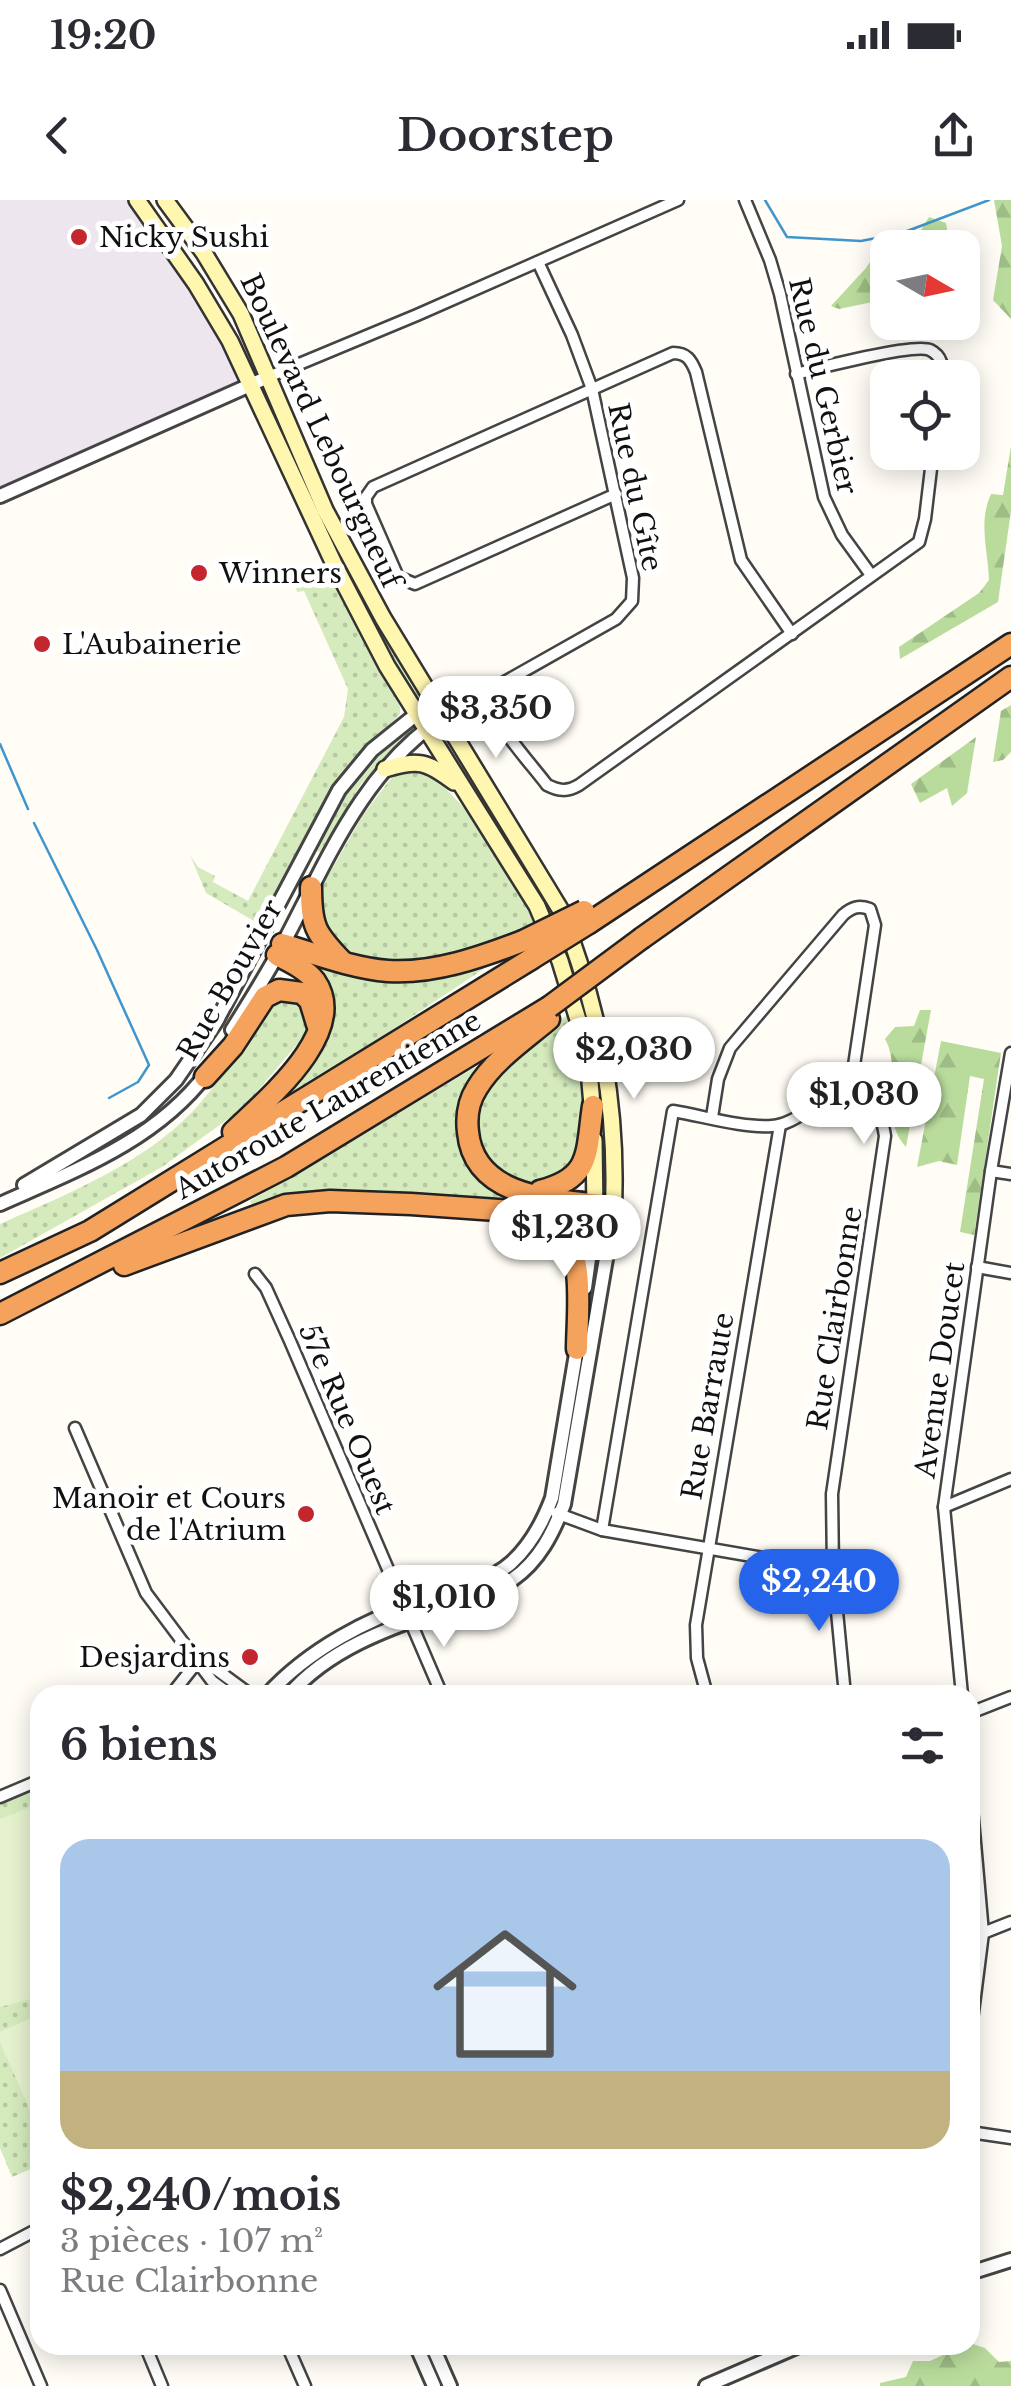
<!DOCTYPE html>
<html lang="fr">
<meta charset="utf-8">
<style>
:root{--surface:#fff;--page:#f2f2f3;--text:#2b2b33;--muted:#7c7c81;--line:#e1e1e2;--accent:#2563eb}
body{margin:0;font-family:"Libre Baskerville",serif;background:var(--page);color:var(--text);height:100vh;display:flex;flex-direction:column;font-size:38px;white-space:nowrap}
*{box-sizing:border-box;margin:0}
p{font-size:32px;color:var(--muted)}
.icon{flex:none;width:55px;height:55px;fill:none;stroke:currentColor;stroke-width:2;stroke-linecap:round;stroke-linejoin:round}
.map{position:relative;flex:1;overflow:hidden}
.panel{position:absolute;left:30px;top:1485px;width:950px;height:670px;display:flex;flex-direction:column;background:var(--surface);border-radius:30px;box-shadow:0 5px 25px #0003}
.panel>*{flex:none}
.needle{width:65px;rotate:99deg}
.fabs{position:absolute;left:870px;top:30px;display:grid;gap:20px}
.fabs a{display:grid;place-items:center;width:110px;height:110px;border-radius:20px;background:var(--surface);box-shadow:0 5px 25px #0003;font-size:50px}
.price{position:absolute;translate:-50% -85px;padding:0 22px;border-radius:35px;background:#fff;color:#222;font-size:32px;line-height:65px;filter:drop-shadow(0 2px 5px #0008)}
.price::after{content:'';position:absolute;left:50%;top:60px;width:30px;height:22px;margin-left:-15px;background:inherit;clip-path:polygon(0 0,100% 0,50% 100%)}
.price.active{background:var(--accent);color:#fff}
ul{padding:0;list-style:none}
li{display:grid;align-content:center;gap:20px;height:530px;padding:0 30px}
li+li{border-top:2px solid var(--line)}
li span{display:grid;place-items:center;height:310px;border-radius:30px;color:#555}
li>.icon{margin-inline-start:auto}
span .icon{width:180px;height:180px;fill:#fffc;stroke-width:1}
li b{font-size:42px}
h2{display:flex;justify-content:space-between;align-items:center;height:120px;padding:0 30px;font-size:42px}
.status{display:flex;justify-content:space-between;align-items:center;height:70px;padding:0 50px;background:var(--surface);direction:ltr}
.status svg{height:28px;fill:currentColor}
header{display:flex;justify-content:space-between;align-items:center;height:130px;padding:0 30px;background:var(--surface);font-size:45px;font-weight:600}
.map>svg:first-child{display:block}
</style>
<div class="status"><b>19:20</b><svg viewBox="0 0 49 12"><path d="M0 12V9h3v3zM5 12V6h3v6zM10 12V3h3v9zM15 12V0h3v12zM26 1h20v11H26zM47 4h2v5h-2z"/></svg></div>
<header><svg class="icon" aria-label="back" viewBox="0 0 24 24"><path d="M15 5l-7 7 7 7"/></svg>Doorstep<svg class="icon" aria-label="share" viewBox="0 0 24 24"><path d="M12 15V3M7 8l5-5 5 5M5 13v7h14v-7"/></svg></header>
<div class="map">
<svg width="1011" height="2186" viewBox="0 0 1011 2186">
<defs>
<pattern id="green-dots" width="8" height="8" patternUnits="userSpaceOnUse" patternTransform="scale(2.5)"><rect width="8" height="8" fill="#d5ebbd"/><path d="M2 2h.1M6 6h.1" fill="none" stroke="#b6c8a1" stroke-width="1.8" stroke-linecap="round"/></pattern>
<pattern id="forest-firs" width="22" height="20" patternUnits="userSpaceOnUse" patternTransform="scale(2.5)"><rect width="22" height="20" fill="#b9dc9c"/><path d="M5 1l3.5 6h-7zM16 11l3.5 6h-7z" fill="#9ebc85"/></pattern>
</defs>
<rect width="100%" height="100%" fill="#fffdf5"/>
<!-- industrial -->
<polygon fill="#eee6ef" points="0,0 136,0 251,185 0,296"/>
<!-- green -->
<g fill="url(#green-dots)">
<polygon points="341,359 423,498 416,503 339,360"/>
<polygon points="331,373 400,507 400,514 345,571 328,594 259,724 206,693 190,655 198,667 215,676 213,682 248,701 344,517 348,489 304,391 297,392 296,388"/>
<path d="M409,526L412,531L361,584L320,652L317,651C324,636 328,619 336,605C352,574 383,547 409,526Z"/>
<path d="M417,567C470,598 510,673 539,727C473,753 375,792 319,726L321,688L363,615L395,573Z"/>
<path d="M489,762L491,764L276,907L272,905C295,878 346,837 329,796C326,787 318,777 313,769L315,766C385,787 420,775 489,762Z"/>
<path d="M294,800C306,808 309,821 305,835L243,908L162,967L0,1058V1024C67,994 143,964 194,910C224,877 247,839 270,801Z"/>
<polygon points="570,813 582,869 582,956 546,986 516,984 481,958 472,912 493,874"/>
<polygon points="489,859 465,946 536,1006 253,1008 250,1001"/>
<polygon points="40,1580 40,1965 12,1977 0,1948 0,1597"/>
</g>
<!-- forest -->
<g fill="url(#forest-firs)">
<polygon points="994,0 1011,0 1011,119 993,100 1002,46"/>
<polygon points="929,17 946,23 950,47 888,48 887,99 839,109 831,106 866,68 884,40 917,37"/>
<path d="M1011,246V311L998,402L900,459L899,447L979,393L989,380C988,350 978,322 991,294L1003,295Z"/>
<polygon points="1011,505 1011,552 1003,560 993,562 1001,511"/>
<polygon points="976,537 967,593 952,606 947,588 920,603 911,584"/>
<path d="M920,810H931L906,947C878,918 903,871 885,839L895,827L914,826Z"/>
<polygon points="941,841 1001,853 974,1035 960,1032 984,879 970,876 957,965 939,961 917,967"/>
<polygon points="970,2143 985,2148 999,2162 1011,2161 1011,2186 880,2186 880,2183 906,2177 913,2161 930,2161 943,2155 928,2145"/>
</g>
<!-- pitch -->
<g fill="#e6f2cf">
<polygon points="35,1605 40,1614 40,1797 0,1807 0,1619"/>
<polygon points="40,1814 40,1933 0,1842 0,1832"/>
</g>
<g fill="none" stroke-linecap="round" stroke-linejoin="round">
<!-- stream -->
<g stroke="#3f96cf" stroke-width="2.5">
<polyline points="765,0 787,37 861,41 902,33 989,0"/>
<polyline points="0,544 28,609"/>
<polyline points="34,623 97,750 149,865 138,882 109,898"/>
</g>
<defs>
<g id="minor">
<polyline points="745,0 770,60 780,94 824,297 842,335 871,375"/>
<path d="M538,62L572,135L592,189L633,378L632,401L616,419L501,484C495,491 491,496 493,505C496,527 533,566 547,585C559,591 567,592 579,585L919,342L925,319L933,252"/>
<path d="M796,174C818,168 914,143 930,150C942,156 943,166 942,178"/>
<polyline points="268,177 417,115 678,0"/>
<path d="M616,294L415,384L398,377L366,304V297L373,287L673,153C687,153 691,160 696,172L741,360L792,434"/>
<path d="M712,917L718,879L730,848L843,715C852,707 859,705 870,709L875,725L850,892"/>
<polyline points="991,971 1011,974"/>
<polyline points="977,1067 1011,1073"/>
<polyline points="255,1074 266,1088 290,1141 442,1495"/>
<polyline points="75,1228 146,1393 212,1481 231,1495"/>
<polyline points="944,1307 1011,1279"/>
<polyline points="556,1313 602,1330 833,1370"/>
<path d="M602,1330L673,911C704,916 741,928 772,926C806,924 837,872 869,902C880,912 883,923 885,936L832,1294L833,1370L845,1495"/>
<polyline points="198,1461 217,1470 251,1495"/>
<polyline points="171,1495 198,1461"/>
<polyline points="707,1495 697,1458 696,1425 780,925"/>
<polyline points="962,1495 944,1307 991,971 1011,853"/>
<polyline points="970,1513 1011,1497"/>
<polyline points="970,1586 983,1733 970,1836"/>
<polyline points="0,1597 40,1580"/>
<polyline points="983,1733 1011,1722"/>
<polyline points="970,1932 1011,1938"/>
<polyline points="0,2049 40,2028"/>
<polyline points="0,2090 41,2186"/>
<polyline points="145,2145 162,2186"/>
<polyline points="287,2145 305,2186"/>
</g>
<g id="tertiary">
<polyline points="0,296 268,177"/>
<path d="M232,830C247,806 262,782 276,757C323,671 358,574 443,517"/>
<polyline points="24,985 141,915 176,880 216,822 339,590 372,550 433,501"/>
<path d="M0,1004C74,971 156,941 207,873"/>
<polyline points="585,1088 595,1016"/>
<path d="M267,1495C310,1448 367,1420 425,1399C452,1390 490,1382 511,1363C531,1345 543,1322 552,1298L578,1142"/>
<path d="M289,1495C329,1448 392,1427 449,1407C470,1399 494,1392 513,1379C539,1361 553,1333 564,1304L613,1018"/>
<polyline points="970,2073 1011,2060"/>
<polyline points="416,2145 434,2186"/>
<polyline points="432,2145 450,2186"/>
<polyline points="706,2186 801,2145"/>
</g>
<g id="secondary">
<polyline points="137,0 196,84 230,141 334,364 387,466 537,706 560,761 579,823 589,870 593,917"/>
<path d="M165,0L204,53L241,114L325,310L383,418L560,709C600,810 619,909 613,1018"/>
<path d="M385,569C419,559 426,561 454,582"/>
<polyline points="594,940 595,1012"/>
</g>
<g id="motorway">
<path d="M311,687C311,726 315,733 342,761"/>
<polyline points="589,723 1011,444"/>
<polyline points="642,738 1011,477"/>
<path d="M282,744C316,754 352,768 388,771C434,774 481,757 523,741"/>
<path d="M549,819C524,840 494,860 477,888C468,902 466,916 468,932C474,997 552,1000 603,1005"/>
<polyline points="205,877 233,846 265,797 279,790 302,793 310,801 317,824"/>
<path d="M233,932C266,900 350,832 315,781C306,769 290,762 277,755"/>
<path d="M540,991C592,978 586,953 593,906"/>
<path d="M525,1020C537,1023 552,1026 562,1034C585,1053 577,1121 577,1149"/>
<polyline points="124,1065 286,1005 330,1001 411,1004 613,1018"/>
<polyline points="0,1073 90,1031 531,759"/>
<polyline points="0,1114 286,967 549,807"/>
</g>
</defs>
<!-- minor casing -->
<use href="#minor" stroke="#444" stroke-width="15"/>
<!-- tertiary casing -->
<use href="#tertiary" stroke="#444" stroke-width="18"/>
<!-- secondary casing -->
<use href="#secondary" stroke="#333" stroke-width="20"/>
<!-- motorway casing -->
<use href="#motorway" stroke="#222" stroke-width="25"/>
<!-- minor -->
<use href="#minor" stroke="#fff" stroke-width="10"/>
<!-- tertiary -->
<use href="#tertiary" stroke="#fff" stroke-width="12"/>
<!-- secondary -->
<use href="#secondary" stroke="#fff6b0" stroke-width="15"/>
<!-- motorway -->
<use href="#motorway" stroke="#f5a25d" stroke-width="20"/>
<defs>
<g id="motorway-bridge">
<polyline points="523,741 584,711"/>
<polyline points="531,759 589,723"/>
<polyline points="549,807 642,738"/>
</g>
</defs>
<!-- motorway-bridge casing -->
<use href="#motorway-bridge" stroke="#222" stroke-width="25" stroke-linecap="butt"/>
<!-- motorway-bridge -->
<use href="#motorway-bridge" stroke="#f5a25d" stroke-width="20"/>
</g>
<!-- markers -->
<g fill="#c4262e" stroke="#fff" stroke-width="4">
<circle cx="79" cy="37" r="10"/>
<circle cx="199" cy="373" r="10"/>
<circle cx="42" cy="444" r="10"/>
<circle cx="306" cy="1314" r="10"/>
<circle cx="250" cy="1457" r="10"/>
</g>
<g text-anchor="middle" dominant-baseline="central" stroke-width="10" stroke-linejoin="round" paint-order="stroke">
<!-- poi labels -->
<g font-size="28" fill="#111" stroke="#fff" text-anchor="start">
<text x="99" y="37">Nicky Sushi</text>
<text x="219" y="373">Winners</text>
<text x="62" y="444">L'Aubainerie</text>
<text x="286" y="1298" text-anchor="end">Manoir et Cours<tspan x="286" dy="32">de l'Atrium</tspan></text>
<text x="230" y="1457" text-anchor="end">Desjardins</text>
</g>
<!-- street labels -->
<g font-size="28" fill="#111" stroke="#fff">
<text transform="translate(823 186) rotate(77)">Rue du Gerbier</text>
<text transform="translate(321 231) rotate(65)">Boulevard Lebourgneuf</text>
<text transform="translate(635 287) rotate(78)">Rue du Gîte</text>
<text transform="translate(230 780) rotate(-60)">Rue Bouvier</text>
<text transform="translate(328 905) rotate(-30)">Autoroute Laurentienne</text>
<text transform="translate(835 1118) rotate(-81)">Rue Clairbonne</text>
<text transform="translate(940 1170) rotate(-82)">Avenue Doucet</text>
<text transform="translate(708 1206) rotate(-80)">Rue Barraute</text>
<text transform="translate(347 1219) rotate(67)">57e Rue Ouest</text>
</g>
</g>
</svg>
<div class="fabs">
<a><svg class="needle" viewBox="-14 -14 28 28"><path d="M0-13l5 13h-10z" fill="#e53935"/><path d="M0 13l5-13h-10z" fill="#7c7c81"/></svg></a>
<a><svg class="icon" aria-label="locate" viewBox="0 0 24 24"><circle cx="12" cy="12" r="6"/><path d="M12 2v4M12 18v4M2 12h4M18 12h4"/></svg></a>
</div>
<b class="price" style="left:496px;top:561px">$3,350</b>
<b class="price" style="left:634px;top:902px">$2,030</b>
<b class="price" style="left:864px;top:947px">$1,030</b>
<b class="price" style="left:565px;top:1080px">$1,230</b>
<b class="price active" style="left:819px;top:1434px">$2,240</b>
<b class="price" style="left:444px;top:1450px">$1,010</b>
<section class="panel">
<h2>6 biens<svg class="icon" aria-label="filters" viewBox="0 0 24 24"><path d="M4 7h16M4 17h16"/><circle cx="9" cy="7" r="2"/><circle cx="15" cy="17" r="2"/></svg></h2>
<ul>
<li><span style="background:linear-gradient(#a9c7e8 75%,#c2b280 0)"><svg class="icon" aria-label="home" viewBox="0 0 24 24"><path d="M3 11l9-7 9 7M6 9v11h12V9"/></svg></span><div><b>$2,240/mois</b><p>3 pièces · 107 m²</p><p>Rue Clairbonne</p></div></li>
</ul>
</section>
</div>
